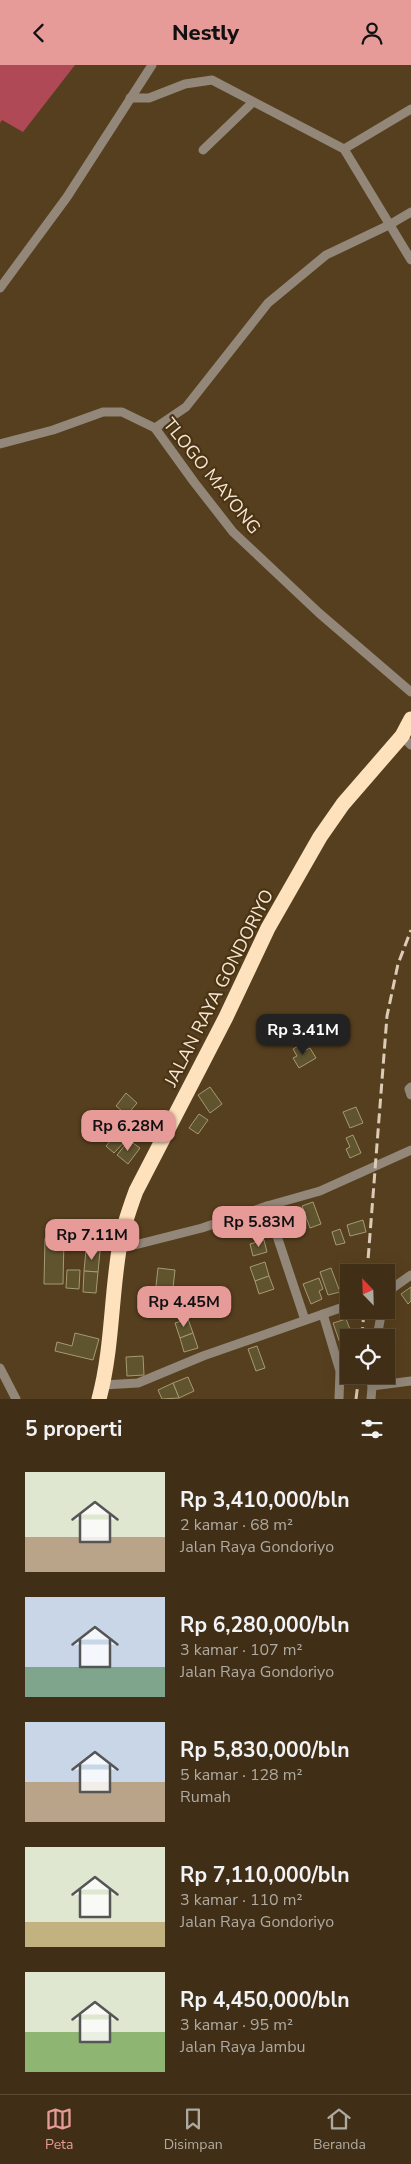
<!DOCTYPE html>
<html lang="id">
<meta charset="utf-8">
<style>
:root{--surface:#402f16;--page:#4b3b23;--text:#f1f3f6;--muted:#aea9a1;--line:#594a35;--accent:#e69b98}
body{margin:0;font-family:"Nunito Sans",sans-serif;background:var(--page);color:var(--text);height:100vh;display:flex;flex-direction:column;font-size:19px;white-space:nowrap}
*{box-sizing:border-box;margin:0}
p{font-size:16px;color:var(--muted)}
.icon{flex:none;width:28px;height:28px;fill:none;stroke:currentColor;stroke-width:2;stroke-linecap:round;stroke-linejoin:round}
.map{position:relative;height:1334px;overflow:hidden}
.drawer{display:flex;flex-direction:column;background:var(--surface);flex:1}
.drawer>*{flex:none}
.needle{width:32px;rotate:337deg}
.buttons{position:absolute;left:340px;top:1199px;display:grid;gap:10px}
.buttons a{display:grid;place-items:center;width:55px;height:55px;border-radius:0px;background:var(--surface);box-shadow:0 5px 20px #0002,0 0 0 1px var(--line);font-size:25px}
.price{position:absolute;translate:-50% -42px;padding:0 11px;border-radius:10px;background:var(--accent);color:#111;font-size:16px;line-height:32px;filter:drop-shadow(0 1px 2px #0008)}
.price::after{content:'';position:absolute;left:50%;top:30px;width:15px;height:11px;margin-left:-8px;background:inherit;clip-path:polygon(0 0,100% 0,50% 100%)}
.price.active{background:#222;color:#fff}
ul{padding:0;list-style:none}
li{display:flex;align-items:center;gap:15px;height:125px;padding:0 25px}
li span{display:grid;place-items:center;flex:none;width:140px;height:100px;border-radius:0px;color:#555}
li>.icon{margin-inline-start:auto}
span .icon{width:60px;height:60px;fill:#fffc;stroke-width:1}
li b{font-size:21px}
h2{display:flex;justify-content:space-between;align-items:center;height:60px;padding:0 25px;font-size:21px}
header{display:flex;justify-content:space-between;align-items:center;height:65px;padding:0 25px;background:var(--accent);color:#111;font-size:22px;font-weight:800}
.tab-bar{display:flex;justify-content:space-around;align-items:center;height:70px;border-top:1px solid var(--line);background:var(--surface);font-size:14px;color:var(--muted)}
.tab-bar a{display:grid;justify-items:center;gap:2px}
.tab-bar .active{color:var(--accent)}
.map>svg:first-child{display:block}
</style>
<header><svg class="icon" aria-label="back" viewBox="0 0 24 24"><path d="M15 5l-7 7 7 7"/></svg>Nestly<svg class="icon" aria-label="person" viewBox="0 0 24 24"><circle cx="12" cy="8" r="4"/><path d="M4 21q1-7 8-7t8 7"/></svg></header>
<div class="map">
<svg width="411" height="1334" viewBox="0 0 411 1334">
<rect width="100%" height="100%" fill="#563f1e"/>
<!-- green -->
<polygon fill="#b04956" points="0,0 75,0 23,67 2,55 0,58"/>
<!-- building -->
<g fill="#5f542e" stroke="#a59a71">
<polygon points="300,980 304,986 310,983 316,993 299,1003 293,993 297,991 293,984"/>
<polygon points="210,1022 222,1039 210,1048 198,1030"/>
<polygon points="126,1028 137,1038 127,1050 116,1041"/>
<polygon points="356,1042 363,1058 350,1063 343,1047"/>
<polygon points="137,1048 152,1059 143,1072 127,1060"/>
<polygon points="199,1049 208,1055 198,1069 189,1063"/>
<polygon points="119,1066 128,1073 114,1088 106,1081"/>
<polygon points="353,1070 361,1088 350,1093 346,1084 350,1082 346,1073"/>
<polygon points="129,1075 140,1083 128,1099 117,1090"/>
<polygon points="313,1137 321,1159 310,1163 302,1141"/>
<polygon points="265,1153 268,1164 254,1167 252,1155"/>
<polygon points="363,1155 366,1167 350,1171 347,1160"/>
<polygon points="340,1164 345,1178 336,1180 332,1167"/>
<polygon points="45,1173 64,1174 63,1219 44,1219"/>
<polygon points="264,1175 267,1187 253,1191 250,1179"/>
<polygon points="86,1185 100,1186 98,1207 84,1206"/>
<polygon points="265,1197 269,1211 255,1216 250,1202"/>
<polygon points="158,1203 175,1205 172,1232 155,1230"/>
<polygon points="331,1203 340,1227 328,1230 320,1207"/>
<polygon points="67,1205 80,1205 79,1224 66,1223"/>
<polygon points="84,1206 98,1207 96,1228 83,1227"/>
<polygon points="269,1211 274,1224 259,1229 255,1216"/>
<polygon points="319,1213 323,1224 319,1226 322,1234 311,1239 303,1219"/>
<polygon points="411,1222 411,1236 408,1239 401,1229"/>
<polygon points="188,1254 193,1268 180,1273 175,1258"/>
<polygon points="346,1254 353,1272 349,1272 349,1278 341,1281 333,1258"/>
<polygon points="75,1268 99,1274 93,1295 55,1286 57,1277 72,1281"/>
<polygon points="193,1268 198,1283 184,1287 180,1273"/>
<polygon points="257,1281 265,1303 256,1306 248,1284"/>
<polygon points="143,1291 144,1310 127,1311 126,1292"/>
<polygon points="188,1312 194,1326 179,1333 173,1318"/>
<polygon points="173,1318 179,1333 162,1334 158,1325"/>
</g>
<g fill="none" stroke-linecap="round" stroke-linejoin="round">
<!-- street -->
<g stroke="#928778" stroke-width="9">
<polyline points="130,33 149,33 185,19 212,15 344,84 411,195"/>
<polyline points="344,84 411,44"/>
<polyline points="203,85 253,37"/>
<polyline points="0,223 67,132 152,0"/>
<polyline points="155,363 186,342 268,238 326,190 389,160 411,147"/>
<polyline points="0,379 53,365 103,347 122,347 155,363 194,417 233,467 319,548 411,627"/>
<polyline points="402,671 411,680"/>
<polyline points="411,1022 409,1024 411,1030"/>
<polyline points="267,1141 305,1255"/>
<polyline points="119,1184 202,1163 267,1141 320,1126 411,1085"/>
<polyline points="386,1232 394,1222 411,1210"/>
<polyline points="323,1249 340,1306 339,1334"/>
<polyline points="377,1272 382,1245"/>
<polyline points="0,1303 16,1334"/>
<polyline points="103,1320 138,1318 203,1291 349,1240"/>
<polyline points="372,1321 411,1316"/>
<polyline points="371,1334 373,1310"/>
</g>
<!-- highway -->
<path stroke="#fee2bd" stroke-width="15" d="M99,1334C112,1286 111,1234 119,1185C122,1165 129,1145 136,1126L226,952L268,863L320,772L343,739L402,671L411,654"/>
<!-- rail -->
<g stroke="#dbcbb7" stroke-width="3" stroke-dasharray="10 5" stroke-linecap="butt">
<polyline points="367,1208 387,951 398,899 411,865"/>
<polyline points="362,1272 364,1245"/>
<polyline points="356,1334 359,1310"/>
</g>
</g>
<g text-anchor="middle" dominant-baseline="central" stroke-width="4.5" stroke-linejoin="round" paint-order="stroke">
<!-- street labels -->
<g font-size="18" fill="#f5e7d5" stroke="#4b3413">
<text transform="translate(212 411) rotate(51)">TLOGO MAYONG</text>
<text transform="translate(219 923) rotate(-63)">JALAN RAYA GONDORIYO</text>
</g>
</g>
</svg>
<div class="buttons">
<a><svg class="needle" viewBox="-14 -14 28 28"><path d="M0-13l5 13h-10z" fill="#e53935"/><path d="M0 13l5-13h-10z" fill="#aea9a1"/></svg></a>
<a><svg class="icon" aria-label="locate" viewBox="0 0 24 24"><circle cx="12" cy="12" r="6"/><path d="M12 2v4M12 18v4M2 12h4M18 12h4"/></svg></a>
</div>
<b class="price active" style="left:303px;top:991px">Rp 3.41M</b>
<b class="price" style="left:128px;top:1087px">Rp 6.28M</b>
<b class="price" style="left:259px;top:1183px">Rp 5.83M</b>
<b class="price" style="left:92px;top:1196px">Rp 7.11M</b>
<b class="price" style="left:184px;top:1263px">Rp 4.45M</b>
</div>
<section class="drawer">
<h2>5 properti<svg class="icon" aria-label="filters" viewBox="0 0 24 24"><path d="M4 7h16M4 17h16"/><circle cx="9" cy="7" r="2"/><circle cx="15" cy="17" r="2"/></svg></h2>
<ul>
<li><span style="background:linear-gradient(#dfe7d0 65%,#b9a48a 0)"><svg class="icon" aria-label="home" viewBox="0 0 24 24"><path d="M3 11l9-7 9 7M6 9v11h12V9"/></svg></span><div><b>Rp 3,410,000/bln</b><p>2 kamar · 68 m²</p><p>Jalan Raya Gondoriyo</p></div></li>
<li><span style="background:linear-gradient(#c9d6e8 70%,#7fa58c 0)"><svg class="icon" aria-label="home" viewBox="0 0 24 24"><path d="M3 11l9-7 9 7M6 9v11h12V9"/></svg></span><div><b>Rp 6,280,000/bln</b><p>3 kamar · 107 m²</p><p>Jalan Raya Gondoriyo</p></div></li>
<li><span style="background:linear-gradient(#c9d6e8 60%,#b9a48a 0)"><svg class="icon" aria-label="home" viewBox="0 0 24 24"><path d="M3 11l9-7 9 7M6 9v11h12V9"/></svg></span><div><b>Rp 5,830,000/bln</b><p>5 kamar · 128 m²</p><p>Rumah</p></div></li>
<li><span style="background:linear-gradient(#dfe7d0 75%,#c2b280 0)"><svg class="icon" aria-label="home" viewBox="0 0 24 24"><path d="M3 11l9-7 9 7M6 9v11h12V9"/></svg></span><div><b>Rp 7,110,000/bln</b><p>3 kamar · 110 m²</p><p>Jalan Raya Gondoriyo</p></div></li>
<li><span style="background:linear-gradient(#dfe7d0 60%,#8fb573 0)"><svg class="icon" aria-label="home" viewBox="0 0 24 24"><path d="M3 11l9-7 9 7M6 9v11h12V9"/></svg></span><div><b>Rp 4,450,000/bln</b><p>3 kamar · 95 m²</p><p>Jalan Raya Jambu</p></div></li>
</ul>
</section>
<nav class="tab-bar">
<a class="active"><svg class="icon" aria-label="map" viewBox="0 0 24 24"><path d="M3 6l6-2 6 2 6-2v14l-6 2-6-2-6 2zM9 4v14M15 6v14"/></svg>Peta</a>
<a><svg class="icon" aria-label="saved" viewBox="0 0 24 24"><path d="M7 4h10v16l-5-4-5 4z"/></svg>Disimpan</a>
<a><svg class="icon" aria-label="home" viewBox="0 0 24 24"><path d="M3 11l9-7 9 7M6 9v11h12V9"/></svg>Beranda</a>
</nav>
